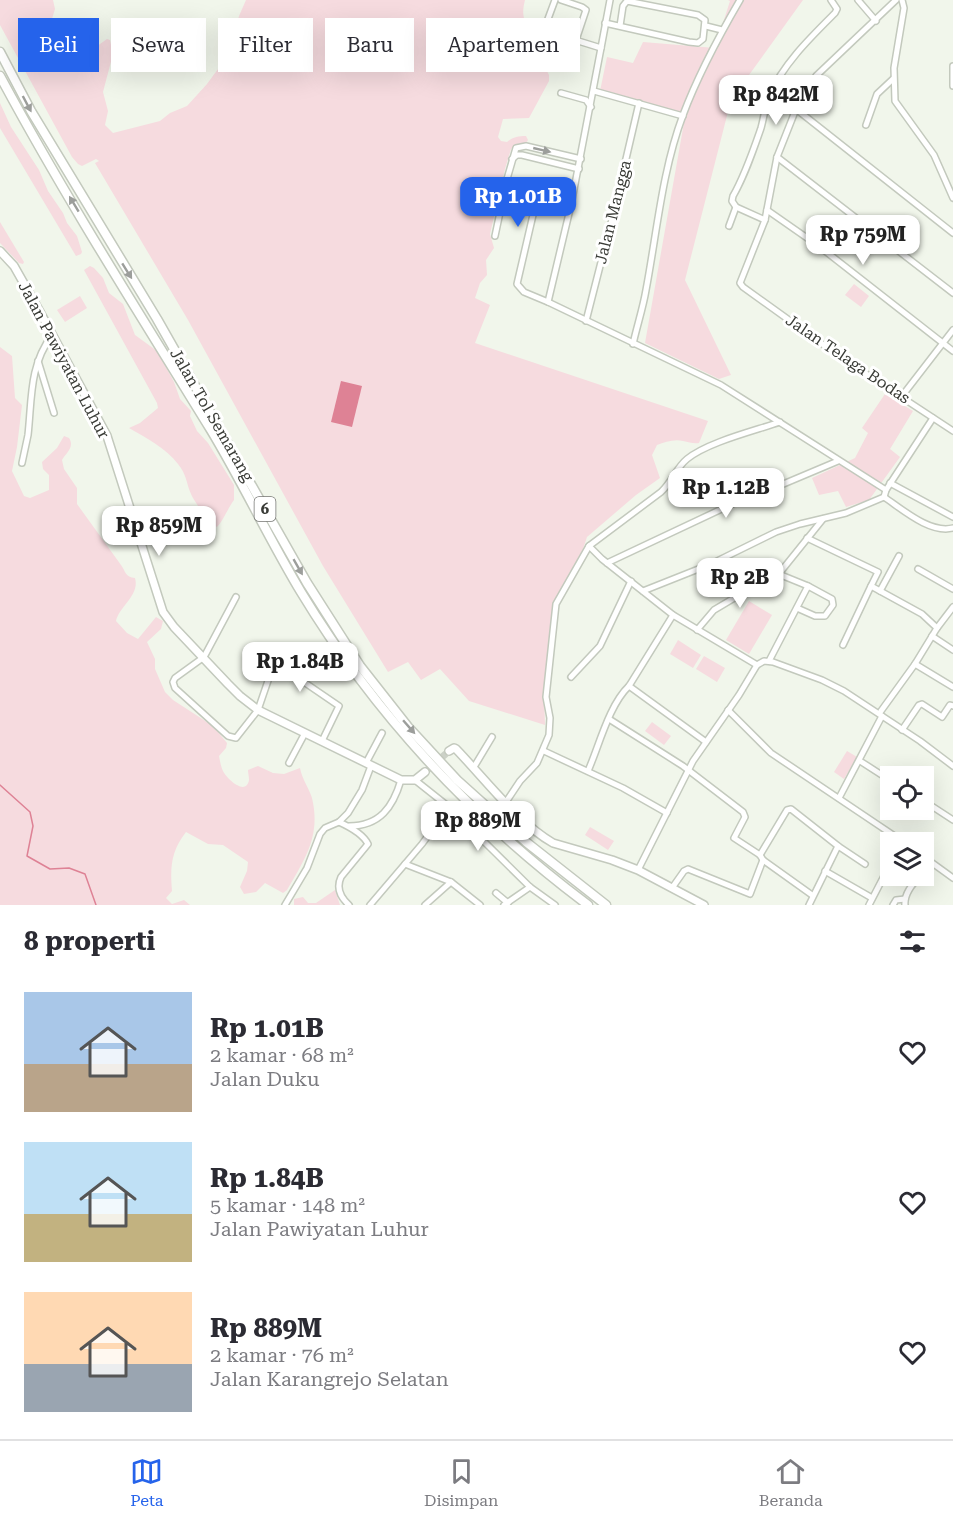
<!DOCTYPE html>
<html lang="id">
<meta charset="utf-8">
<style>
:root{--surface:#fff;--page:#f2f2f3;--text:#2b2b33;--muted:#7c7c81;--line:#e1e1e2;--accent:#2563eb}
body{margin:0;font-family:"Roboto Serif",serif;background:var(--page);color:var(--text);height:100vh;display:flex;flex-direction:column;font-size:22px;white-space:nowrap}
*{box-sizing:border-box;margin:0}
p{font-size:20px;color:var(--muted)}
.icon{flex:none;width:33px;height:33px;fill:none;stroke:currentColor;stroke-width:2;stroke-linecap:round;stroke-linejoin:round}
.map{position:relative;height:905px;overflow:hidden}
.panel{display:flex;flex-direction:column;background:var(--surface);flex:1}
.panel>*{flex:none}
.top-card{position:absolute;left:18px;top:18px;width:600px;height:54px;display:flex;gap:12px}
.tools{position:absolute;left:880px;top:766px;display:grid;gap:12px}
.tools a{display:grid;place-items:center;width:54px;height:54px;border-radius:0px;background:var(--surface);box-shadow:0 6px 24px #0002;font-size:30px}
.price{position:absolute;translate:-50% -51px;padding:0 14px;border-radius:12px;background:#fff;color:#222;font-size:20px;line-height:39px;filter:drop-shadow(0 2px 3px #0008)}
.price::after{content:'';position:absolute;left:50%;top:36px;width:18px;height:14px;margin-left:-9px;background:inherit;clip-path:polygon(0 0,100% 0,50% 100%)}
.price.current{background:var(--accent);color:#fff}
ul{padding:0;list-style:none}
li{display:flex;align-items:center;gap:18px;height:150px;padding:0 24px}
li span{display:grid;place-items:center;flex:none;width:168px;height:120px;border-radius:0px;color:#555}
li>.icon{margin-inline-start:auto}
span .icon{width:72px;height:72px;fill:#fffc;stroke-width:1}
li b{font-size:26px}
h2{display:flex;justify-content:space-between;align-items:center;height:72px;padding:0 24px;font-size:26px}
.pill{padding:0 21px;border-radius:0px;background:var(--surface);box-shadow:0 6px 24px #0002;font-size:21px;line-height:54px}
.pill.current{background:var(--accent);color:#fff}
.tab-bar{display:flex;justify-content:space-around;align-items:center;height:84px;border-top:2px solid var(--line);background:var(--surface);font-size:16px;color:var(--muted)}
.tab-bar a{display:grid;justify-items:center;gap:3px}
.tab-bar .current{color:var(--accent)}
.map>svg:first-child{display:block}
</style>
<div class="map">
<svg width="953" height="905" viewBox="0 0 953 905">
<rect width="100%" height="100%" fill="#f1f6eb"/>
<!-- green -->
<g fill="#f6dbdf">
<path d="M0,0H53L55,9L44,45L48,52L56,54L58,47L62,44L93,49L107,39L110,40L113,54L103,92L108,111L105,125L113,133L160,121L170,113L187,106L207,84L229,54L239,16L246,0H525C517,31 538,25 546,44L543,63L549,75V81L529,118L503,119L498,137L501,141L507,142C513,137 518,136 526,136L528,140L526,143L517,144L511,149L505,169L490,234L494,248L486,260L487,275L480,283L475,298L490,305L475,343L708,421L699,443C693,444 689,442 683,441C674,439 665,442 657,445L652,455L660,478L636,495L587,537L583,549L554,601L544,692L545,725L469,701L440,669L421,680L408,662L388,672L323,566L188,320L95,163L99,161L96,159L82,166L78,164L72,157L0,25Z"/>
<polygon points="728,0 803,0 731,100 685,280 731,375 719,379 645,343 685,117 599,96 607,57 633,63 643,42 715,48 730,1"/>
<polygon points="0,103 11,127 39,170 48,191 63,213 67,223 77,236 82,252 81,254 76,256 0,128"/>
<polygon points="0,222 24,262 23,264 19,263 0,243"/>
<path d="M90,266L94,268L103,278L109,293L123,304L135,335L157,351L174,382L180,399L191,411L190,416L197,431L208,443L234,485V500C228,508 223,521 217,527C208,521 195,503 191,494C186,483 187,475 178,464C166,448 146,438 129,428L140,423L158,408L157,403L84,270Z"/>
<polygon points="854,284 869,296 861,307 845,295"/>
<polygon points="80,296 87,308 65,322 57,310"/>
<path d="M0,347L12,356L15,398L22,405L17,447L12,471L24,496L30,498L49,490V475L43,469L42,462L57,448L64,436L69,438C75,447 66,453 62,460L64,469L77,488V504L121,565C126,572 125,577 135,578C140,595 119,607 116,621L127,633L138,639L156,617L163,621L161,629L147,642L155,659V669L165,692L173,700L213,726L227,743L226,748L219,756C220,761 221,767 223,771C226,778 246,797 249,780C249,776 248,773 248,770L258,766L273,773L284,774L300,768C302,779 309,788 312,798C321,836 305,859 287,890L283,893L265,883L256,892L244,894L240,887L247,871L248,862L223,845L208,844L186,832C171,851 170,867 172,891L166,898L172,904L184,900L190,905H0Z"/>
<polygon points="885,394 913,411 890,449 900,457 869,500 846,507 838,491 819,495 812,478 855,458 868,433 862,428"/>
<polygon points="749,601 772,615 749,654 726,640"/>
<polygon points="678,640 701,655 693,668 670,654"/>
<polygon points="704,656 725,668 717,682 696,669"/>
<polygon points="652,722 671,736 664,745 645,731"/>
<polygon points="847,751 857,757 844,779 834,772"/>
<polygon points="590,827 614,841 608,850 585,835"/>
<polygon points="335,890 340,905 294,905 294,899 303,897 308,903 316,903"/>
</g>
<!-- water -->
<polygon fill="#de8295" points="341,381 362,386 352,427 331,422"/>
<g fill="none" stroke-linecap="round" stroke-linejoin="round">
<!-- stream -->
<polyline stroke="#de8295" stroke-width="1.5" points="0,785 30,812 33,826 27,856 50,869 69,868 85,874 96,905"/>
<!-- major-tunnel -->
<polyline stroke="#ccd1c7" stroke-width="7" stroke-dasharray="7 3.5" stroke-linecap="butt" points="425,772 449,751"/>
<defs>
<g id="minor">
<polyline points="555,0 545,27 546,31 601,48 610,0"/>
<polyline points="561,0 582,7 586,10 576,40"/>
<polyline points="858,0 876,21"/>
<polyline points="896,0 816,76 796,109 777,157 765,220 740,283 743,287 839,356 953,431"/>
<polyline points="902,0 904,8 894,68 895,101 934,155 953,198"/>
<polyline points="605,23 689,42 698,43 703,39 705,20 698,15 627,1 623,6 620,26"/>
<polyline points="706,26 722,30"/>
<polyline points="953,66 953,86"/>
<polyline points="594,91 683,116"/>
<polyline points="561,93 586,100 591,107"/>
<polyline points="796,109 953,233"/>
<polyline points="866,125 877,94 893,79"/>
<polyline points="777,157 953,293"/>
<polyline points="512,159 517,155 522,155 579,169"/>
<polyline points="507,179 535,199 536,202 517,284 524,292 548,302 571,205 601,48"/>
<polyline points="767,210 820,247 953,351"/>
<path d="M765,220L736,207L732,201L733,196C745,175 753,151 761,128C764,117 765,107 769,96C784,63 810,38 835,13L837,9L831,0"/>
<polyline points="729,226 736,207"/>
<polyline points="495,236 507,179 516,148 526,146 581,159"/>
<polyline points="548,302 721,385 886,490"/>
<polyline points="586,321 612,219 639,103"/>
<path d="M633,344C637,326 643,308 646,290C657,232 662,171 683,115C698,75 719,36 740,0"/>
<polyline points="38,361 54,413"/>
<polyline points="902,396 953,330"/>
<path d="M22,463C24,454 26,444 28,435C32,399 29,366 52,335"/>
<polyline points="890,483 953,517"/>
<path d="M884,497C902,509 930,534 953,528"/>
<polyline points="807,538 878,572 871,586 922,614 937,628"/>
<polyline points="589,546 602,559 673,615 757,665 764,661 773,662 822,680 844,691 920,741 953,766"/>
<polyline points="607,563 745,498 781,485 838,461"/>
<polyline points="918,569 953,589"/>
<polyline points="782,570 823,519"/>
<polyline points="643,591 711,564 776,532 800,524 846,513 884,497 886,490 933,418"/>
<polyline points="880,591 899,556"/>
<polyline points="236,597 204,657 175,678 173,682 175,688 228,736 236,738 258,710 272,669 275,667 298,678 339,706 322,741"/>
<polyline points="797,608 815,616 825,616 833,605 832,599 808,586"/>
<polyline points="697,630 714,610 773,575 781,575 808,586 769,661"/>
<polyline points="932,636 953,650"/>
<polyline points="843,645 871,586"/>
<polyline points="915,664 953,687"/>
<polyline points="571,677 600,646 631,581"/>
<polyline points="629,686 706,742"/>
<polyline points="728,710 771,753 905,843"/>
<polyline points="881,711 915,664 937,628 953,607"/>
<polyline points="609,719 683,766 743,812 745,817 734,838 760,855 763,860 812,895"/>
<polyline points="902,730 919,705 922,704 942,717 950,705 953,706"/>
<polyline points="544,751 623,788 667,813"/>
<polyline points="860,761 891,781"/>
<polyline points="289,763 305,733"/>
<polyline points="366,763 382,733"/>
<polyline points="474,767 492,737"/>
<path d="M588,771C599,746 609,705 629,686L673,615"/>
<polyline points="415,780 449,807 530,887 555,905"/>
<polyline points="839,798 882,716"/>
<polyline points="924,801 953,820"/>
<path d="M506,802L520,781L537,763L549,735L550,718L546,697L556,604L589,546L661,492C672,482 676,468 687,459C708,442 754,431 780,422"/>
<polyline points="449,807 422,844 405,864 451,882 480,905"/>
<path d="M339,822C350,827 363,834 368,844L341,877C336,888 340,897 349,905"/>
<path d="M349,826C380,826 393,807 401,780"/>
<polyline points="760,855 787,810 791,809 838,846 865,864"/>
<polyline points="924,857 953,878"/>
<polyline points="638,870 693,761 739,695 757,665"/>
<polyline points="825,871 872,898"/>
<polyline points="672,888 684,871 688,869 750,894 763,860"/>
<polyline points="496,893 508,903"/>
<polyline points="285,905 307,868 320,834 325,828 339,822 348,813 362,790 371,766"/>
<polyline points="370,905 405,864"/>
<polyline points="425,905 451,882"/>
<polyline points="504,905 530,887"/>
<polyline points="809,905 838,846"/>
<polyline points="869,905 884,876"/>
<polyline points="893,905 896,900 905,899"/>
<path d="M905,905C904,895 912,883 920,878"/>
</g>
<g id="major">
<polyline points="0,251 14,266 40,312 107,436 163,612 174,627 228,684 240,696 258,710 401,780 415,780 425,772"/>
<path d="M449,751L454,748L456,749C484,778 519,824 553,843L612,860L638,870L704,905"/>
</g>
<g id="highway">
<polyline points="0,52 31,111 157,319 307,583 360,666 408,727 457,780 526,842 606,905"/>
<path d="M0,76C65,197 139,313 211,430C243,483 269,539 301,592C376,716 472,818 588,905"/>
</g>
</defs>
<!-- minor casing -->
<use href="#minor" stroke="#c3c9bd" stroke-width="8"/>
<!-- major casing -->
<use href="#major" stroke="#c3c9bd" stroke-width="10"/>
<!-- highway casing -->
<use href="#highway" stroke="#c3c9bd" stroke-width="11"/>
<!-- minor -->
<use href="#minor" stroke="#fff" stroke-width="5"/>
<!-- major -->
<use href="#major" stroke="#fff" stroke-width="7"/>
<!-- highway -->
<use href="#highway" stroke="#fff" stroke-width="8"/>
</g>
<!-- one-way arrows -->
<defs><path id="oneway-solid" d="M-6-.8H1V-3.2L6.5 0L1 3.2V.8H-6Z" transform="scale(1.5)"/></defs>
<g fill="#9c9e9b">
<use href="#oneway-solid" transform="translate(27 104) rotate(62)"/>
<use href="#oneway-solid" transform="translate(542 150) rotate(13)"/>
<use href="#oneway-solid" transform="translate(74 204) rotate(-121)"/>
<use href="#oneway-solid" transform="translate(127 271) rotate(58)"/>
<use href="#oneway-solid" transform="translate(298 567) rotate(60)"/>
<use href="#oneway-solid" transform="translate(409 727) rotate(49)"/>
</g>
<g text-anchor="middle" dominant-baseline="central" stroke-width="6" stroke-linejoin="round" paint-order="stroke">
<!-- shield labels -->
<rect fill="#fff" stroke="#757673" stroke-width="1.5" x="254.5" y="497" width="21" height="24" rx="4.5"/>
<g font-size="15" font-weight="bold" fill="#3a3c37">
<text x="265" y="509">6</text>
</g>
<!-- street labels -->
<g font-size="16" fill="#3a3c37" stroke="#fff">
<text transform="translate(613 212) rotate(-76)">Jalan Mangga</text>
<text transform="translate(848 359) rotate(34)">Jalan Telaga Bodas</text>
<text transform="translate(64 360) rotate(62)">Jalan Pawiyatan Luhur</text>
<text transform="translate(212 415) rotate(60)">Jalan Tol Semarang</text>
</g>
</g>
</svg>
<div class="tools">
<a><svg class="icon" aria-label="locate" viewBox="0 0 24 24"><circle cx="12" cy="12" r="6"/><path d="M12 2v4M12 18v4M2 12h4M18 12h4"/></svg></a>
<a><svg class="icon" aria-label="layers" viewBox="0 0 24 24"><path d="M12 4l9 5-9 5-9-5zM3 14l9 5 9-5"/></svg></a>
</div>
<b class="price" style="left:776px;top:126px">Rp 842M</b>
<b class="price current" style="left:518px;top:228px">Rp 1.01B</b>
<b class="price" style="left:863px;top:266px">Rp 759M</b>
<b class="price" style="left:726px;top:519px">Rp 1.12B</b>
<b class="price" style="left:159px;top:557px">Rp 859M</b>
<b class="price" style="left:740px;top:609px">Rp 2B</b>
<b class="price" style="left:300px;top:693px">Rp 1.84B</b>
<b class="price" style="left:478px;top:852px">Rp 889M</b>
<div class="top-card">
<a class="pill current">Beli</a>
<a class="pill">Sewa</a>
<a class="pill">Filter</a>
<a class="pill">Baru</a>
<a class="pill">Apartemen</a>
</div>
</div>
<section class="panel">
<h2>8 properti<svg class="icon" aria-label="filters" viewBox="0 0 24 24"><path d="M4 7h16M4 17h16"/><circle cx="9" cy="7" r="2"/><circle cx="15" cy="17" r="2"/></svg></h2>
<ul>
<li><span style="background:linear-gradient(#a9c7e8 60%,#b9a48a 0)"><svg class="icon" aria-label="home" viewBox="0 0 24 24"><path d="M3 11l9-7 9 7M6 9v11h12V9"/></svg></span><div><b>Rp 1.01B</b><p>2 kamar · 68 m²</p><p>Jalan Duku</p></div><svg class="icon" aria-label="heart" viewBox="0 0 24 24"><path d="M12 20l-8-8c-3-5 5-10 8-4 3-6 11-1 8 4z"/></svg></li>
<li><span style="background:linear-gradient(#bfe0f5 60%,#c2b280 0)"><svg class="icon" aria-label="home" viewBox="0 0 24 24"><path d="M3 11l9-7 9 7M6 9v11h12V9"/></svg></span><div><b>Rp 1.84B</b><p>5 kamar · 148 m²</p><p>Jalan Pawiyatan Luhur</p></div><svg class="icon" aria-label="heart" viewBox="0 0 24 24"><path d="M12 20l-8-8c-3-5 5-10 8-4 3-6 11-1 8 4z"/></svg></li>
<li><span style="background:linear-gradient(#ffd9b3 60%,#9aa5b1 0)"><svg class="icon" aria-label="home" viewBox="0 0 24 24"><path d="M3 11l9-7 9 7M6 9v11h12V9"/></svg></span><div><b>Rp 889M</b><p>2 kamar · 76 m²</p><p>Jalan Karangrejo Selatan</p></div><svg class="icon" aria-label="heart" viewBox="0 0 24 24"><path d="M12 20l-8-8c-3-5 5-10 8-4 3-6 11-1 8 4z"/></svg></li>
</ul>
</section>
<nav class="tab-bar">
<a class="current"><svg class="icon" aria-label="map" viewBox="0 0 24 24"><path d="M3 6l6-2 6 2 6-2v14l-6 2-6-2-6 2zM9 4v14M15 6v14"/></svg>Peta</a>
<a><svg class="icon" aria-label="saved" viewBox="0 0 24 24"><path d="M7 4h10v16l-5-4-5 4z"/></svg>Disimpan</a>
<a><svg class="icon" aria-label="home" viewBox="0 0 24 24"><path d="M3 11l9-7 9 7M6 9v11h12V9"/></svg>Beranda</a>
</nav>
